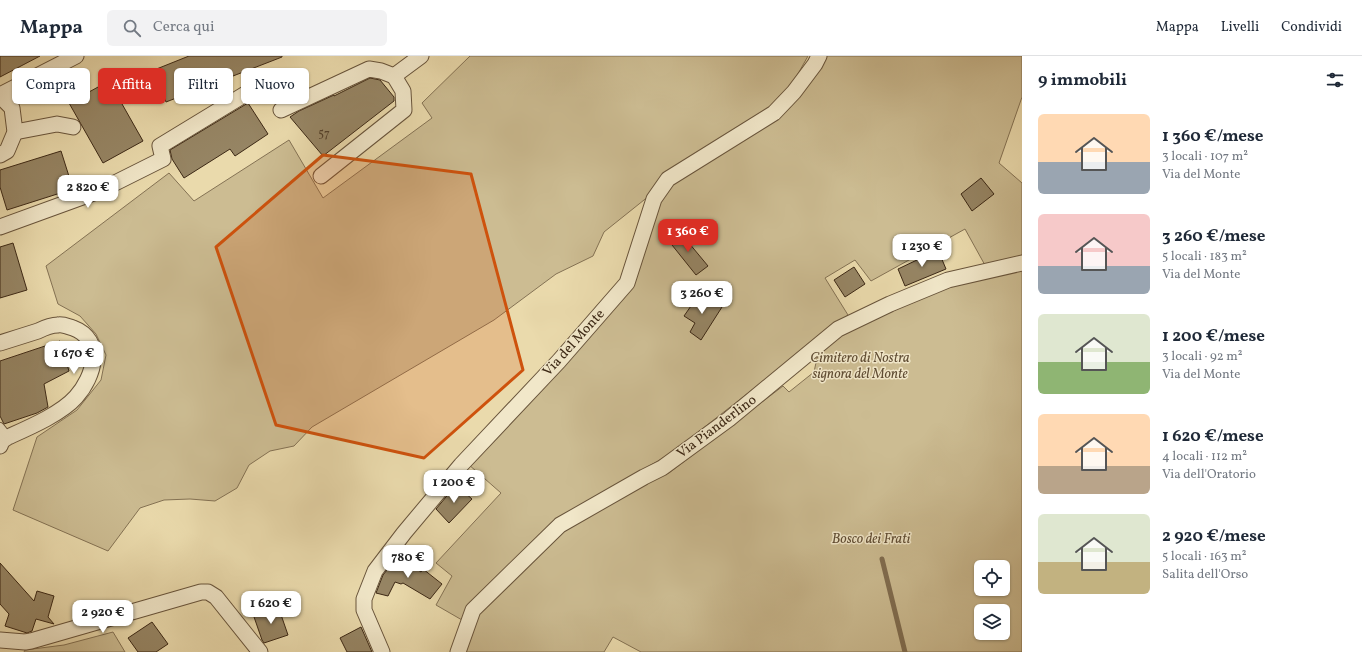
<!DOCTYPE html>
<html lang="it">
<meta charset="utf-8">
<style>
:root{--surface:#fff;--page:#f2f2f3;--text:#1f2937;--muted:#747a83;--line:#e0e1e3;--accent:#d93025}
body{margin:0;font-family:Vollkorn,serif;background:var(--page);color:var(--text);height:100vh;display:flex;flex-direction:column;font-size:15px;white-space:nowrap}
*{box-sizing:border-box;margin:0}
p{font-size:13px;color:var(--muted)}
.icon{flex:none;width:22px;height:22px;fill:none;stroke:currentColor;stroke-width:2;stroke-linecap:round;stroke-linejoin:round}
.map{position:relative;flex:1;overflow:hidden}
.side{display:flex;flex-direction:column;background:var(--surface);width:340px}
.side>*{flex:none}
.guide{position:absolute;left:12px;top:12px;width:380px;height:36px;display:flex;gap:8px}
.controls{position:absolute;left:974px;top:504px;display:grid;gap:8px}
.controls a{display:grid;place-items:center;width:36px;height:36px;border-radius:6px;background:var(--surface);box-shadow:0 1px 3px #0004;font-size:20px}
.price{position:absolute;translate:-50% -34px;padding:0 9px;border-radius:8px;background:#fff;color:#222;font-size:13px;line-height:26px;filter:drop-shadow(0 1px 2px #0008)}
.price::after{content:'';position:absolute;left:50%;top:24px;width:12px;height:9px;margin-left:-6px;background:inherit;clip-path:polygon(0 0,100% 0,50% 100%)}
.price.active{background:var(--accent);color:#fff}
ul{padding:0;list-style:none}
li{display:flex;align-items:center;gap:12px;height:100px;padding:0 16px}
li span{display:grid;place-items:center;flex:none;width:112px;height:80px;border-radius:6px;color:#555}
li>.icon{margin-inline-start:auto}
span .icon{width:48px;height:48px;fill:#fffc;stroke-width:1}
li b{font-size:17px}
h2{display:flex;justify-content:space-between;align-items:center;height:48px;padding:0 16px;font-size:17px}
.chip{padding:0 14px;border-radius:6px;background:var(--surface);box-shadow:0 1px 3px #0004;font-size:14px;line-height:36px}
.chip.active{background:var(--accent);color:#fff}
header{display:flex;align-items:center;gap:24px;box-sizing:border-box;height:56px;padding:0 20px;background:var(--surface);border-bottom:1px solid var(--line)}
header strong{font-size:19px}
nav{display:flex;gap:22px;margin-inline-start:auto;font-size:14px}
.search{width:280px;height:36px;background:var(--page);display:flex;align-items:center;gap:10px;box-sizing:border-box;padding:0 14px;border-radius:6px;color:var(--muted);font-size:15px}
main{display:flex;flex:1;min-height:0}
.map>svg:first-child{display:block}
</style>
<header>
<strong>Mappa</strong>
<div class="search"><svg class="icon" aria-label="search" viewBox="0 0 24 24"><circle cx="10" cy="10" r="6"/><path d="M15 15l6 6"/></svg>Cerca qui</div>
<nav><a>Mappa</a><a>Livelli</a><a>Condividi</a></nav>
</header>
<main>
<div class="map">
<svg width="1022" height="596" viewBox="0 0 1022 596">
<rect width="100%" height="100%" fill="#eadaac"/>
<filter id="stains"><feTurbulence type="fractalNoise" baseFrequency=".005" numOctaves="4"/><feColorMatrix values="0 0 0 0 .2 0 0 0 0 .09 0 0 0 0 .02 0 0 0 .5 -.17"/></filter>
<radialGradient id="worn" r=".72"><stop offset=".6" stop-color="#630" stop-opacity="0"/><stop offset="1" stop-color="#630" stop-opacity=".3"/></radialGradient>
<!-- green -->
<g fill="#ccbc92" stroke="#847254" fill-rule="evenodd">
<polygon points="470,0 808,0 790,32 771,53 649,140 604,176 593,200 556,218 494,264 312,371 294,390 270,395 249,409 237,432 215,445 190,443 164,444 140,452 108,495 13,454 37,381 77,354 101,324 106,299 96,278 80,260 58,248 46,210 169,117 194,145 289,84 323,142 432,62 422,47"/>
<polygon points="825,0 1022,0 1022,41 999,107 1022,127 1022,199 986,211 965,173 871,225 855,204 825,222 848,259 670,398 557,463 462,564 436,549 452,520 436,507 501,437 468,408 623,240 666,131 776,61"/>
<path d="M1022,212V596H641L613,581L604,596H464L477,558L565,472L647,426L669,417L783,330L789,336L814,316L817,302L839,280L951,228ZM981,511H1003V533H981ZM981,555H1003V577H981Z"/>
<polygon points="113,576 125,596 24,596 25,594 64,589"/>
</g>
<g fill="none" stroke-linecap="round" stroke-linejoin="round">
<!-- stream -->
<polyline stroke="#816e51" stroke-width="5" points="882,503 905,596"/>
</g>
<!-- building -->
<g fill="#968564" stroke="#3c2815">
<polygon points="0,0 40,0 0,21"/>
<polygon points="189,0 282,0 282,1 166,46 154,14"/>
<polygon points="370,22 380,24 394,41 394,45 323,100 290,61 299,55 334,39 334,40"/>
<polygon points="109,25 143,85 103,107 69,47"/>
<polygon points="248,47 268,78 235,100 230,93 184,122 172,103 170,94"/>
<polygon points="61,95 73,133 7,154 0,131 0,114"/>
<polygon points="981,122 994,138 972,155 961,138"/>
<polygon points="679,175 708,210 696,219 668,184"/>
<polygon points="13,187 27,234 0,242 0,191"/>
<polygon points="938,194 946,213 905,230 898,213"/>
<polygon points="854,211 865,228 845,241 834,224"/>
<polygon points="700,237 722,251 701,284 690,276 695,267 684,260"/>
<polygon points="60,285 69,315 44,328 48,351 37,357 4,368 0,360 0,305"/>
<polygon points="456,429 472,443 449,467 436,453"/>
<polygon points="398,500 421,516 423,513 442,528 430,543 403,527 401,528 395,526 388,540 376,537 383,519"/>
<polygon points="0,507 34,545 37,535 54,540 48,561 54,568 36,563 32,575 27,577 5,570 9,558 0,548"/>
<polygon points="278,550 288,579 264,587 262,584 253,558"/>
<polygon points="152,566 168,588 156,596 138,596 128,582"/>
<polygon points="361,571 372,596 347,596 340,582"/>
</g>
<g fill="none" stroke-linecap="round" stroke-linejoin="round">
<defs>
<polyline id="lane" points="0,371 8,381"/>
<g id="street">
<polyline points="0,39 76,0"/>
<polyline points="0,40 12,52 15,76 7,95 0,99"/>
<polyline points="281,54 369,13 381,15 394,20 421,0"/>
<polyline points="15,76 57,68 73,71"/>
<polyline points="321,120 404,54 403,35 394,20"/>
<polyline points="0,171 99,135 163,103 160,90 252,34"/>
<path d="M0,287C13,283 25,279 38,275C44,272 52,269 58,269C63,268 69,271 73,272C105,284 94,321 76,341C61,358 28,372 8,381L2,385L0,390"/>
<polyline points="0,584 25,586 31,585 201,536 208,536 216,541 260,596"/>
<polyline points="382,596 364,554 364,543 375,515 404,477 461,409 559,305 627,227 654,143 668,123 774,57 794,36 815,8 819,0"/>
<polyline points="458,596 473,554 560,469 644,421 662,412 729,363 838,273 890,248 948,224 1022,207"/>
</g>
</defs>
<!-- lane casing -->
<use href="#lane" stroke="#68543b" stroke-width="10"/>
<!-- street casing -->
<use href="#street" stroke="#68543b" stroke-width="17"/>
<!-- lane -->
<use href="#lane" stroke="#f1e7c9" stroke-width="8"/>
<!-- street -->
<use href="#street" stroke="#f1e7c9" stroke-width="15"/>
</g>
<!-- marked area -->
<path fill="#ce520d" fill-opacity="0.2" stroke="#ce520d" stroke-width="3" stroke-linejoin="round" d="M323,99L471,118L523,314L424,402L276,369L216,191Z"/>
<g text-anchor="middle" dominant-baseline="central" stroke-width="3" stroke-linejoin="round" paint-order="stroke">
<!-- number labels -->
<g font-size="12" fill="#523f29">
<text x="324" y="78">57</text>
</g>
<!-- street labels -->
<g font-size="14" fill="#3c2815" stroke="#f1e7c9">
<text transform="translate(574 287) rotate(-48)">Via del Monte</text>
<text transform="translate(717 371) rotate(-37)">Via Pianderlino</text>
</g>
<!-- park labels -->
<g font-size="14" font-style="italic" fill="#604d34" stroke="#f1e7c9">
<text x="860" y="302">Cimitero di Nostra<tspan x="860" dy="16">signora del Monte</tspan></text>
<text x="871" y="483">Bosco dei Frati</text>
</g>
</g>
<rect width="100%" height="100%" filter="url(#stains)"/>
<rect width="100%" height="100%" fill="url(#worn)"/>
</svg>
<div class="controls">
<a><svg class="icon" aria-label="locate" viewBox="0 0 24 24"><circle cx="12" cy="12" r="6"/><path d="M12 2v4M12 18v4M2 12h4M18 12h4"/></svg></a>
<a><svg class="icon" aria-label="layers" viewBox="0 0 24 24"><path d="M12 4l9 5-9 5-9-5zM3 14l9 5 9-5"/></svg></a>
</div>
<b class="price" style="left:88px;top:153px">2 820 €</b>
<b class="price active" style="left:688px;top:197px">1 360 €</b>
<b class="price" style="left:922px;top:212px">1 230 €</b>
<b class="price" style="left:702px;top:259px">3 260 €</b>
<b class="price" style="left:74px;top:319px">1 670 €</b>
<b class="price" style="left:454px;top:448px">1 200 €</b>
<b class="price" style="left:408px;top:523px">780 €</b>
<b class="price" style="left:271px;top:569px">1 620 €</b>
<b class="price" style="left:103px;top:578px">2 920 €</b>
<div class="guide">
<a class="chip">Compra</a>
<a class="chip active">Affitta</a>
<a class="chip">Filtri</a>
<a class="chip">Nuovo</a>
</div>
</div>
<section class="side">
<h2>9 immobili<svg class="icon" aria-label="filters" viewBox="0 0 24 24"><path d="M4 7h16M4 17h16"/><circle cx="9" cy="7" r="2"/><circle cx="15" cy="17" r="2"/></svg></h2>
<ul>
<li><span style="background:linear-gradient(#ffd9b3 60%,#9aa5b1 0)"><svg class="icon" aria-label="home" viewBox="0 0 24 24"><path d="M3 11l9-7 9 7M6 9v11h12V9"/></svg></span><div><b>1 360 €/mese</b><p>3 locali · 107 m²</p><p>Via del Monte</p></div></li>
<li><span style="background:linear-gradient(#f6c9c9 65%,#9aa5b1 0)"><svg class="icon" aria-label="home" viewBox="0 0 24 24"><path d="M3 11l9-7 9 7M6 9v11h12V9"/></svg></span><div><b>3 260 €/mese</b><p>5 locali · 183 m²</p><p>Via del Monte</p></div></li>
<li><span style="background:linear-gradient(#dfe7d0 60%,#8fb573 0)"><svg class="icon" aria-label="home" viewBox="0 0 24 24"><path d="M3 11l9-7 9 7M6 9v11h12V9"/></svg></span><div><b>1 200 €/mese</b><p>3 locali · 92 m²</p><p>Via del Monte</p></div></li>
<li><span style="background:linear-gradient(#ffd9b3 65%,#b9a48a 0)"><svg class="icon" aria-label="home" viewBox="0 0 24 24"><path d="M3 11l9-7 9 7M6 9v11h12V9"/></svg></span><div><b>1 620 €/mese</b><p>4 locali · 112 m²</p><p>Via dell'Oratorio</p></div></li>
<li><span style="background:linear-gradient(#dfe7d0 60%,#c2b280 0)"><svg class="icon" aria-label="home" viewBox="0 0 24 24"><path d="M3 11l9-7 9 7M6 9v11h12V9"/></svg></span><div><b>2 920 €/mese</b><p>5 locali · 163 m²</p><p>Salita dell'Orso</p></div></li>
</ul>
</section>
</main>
